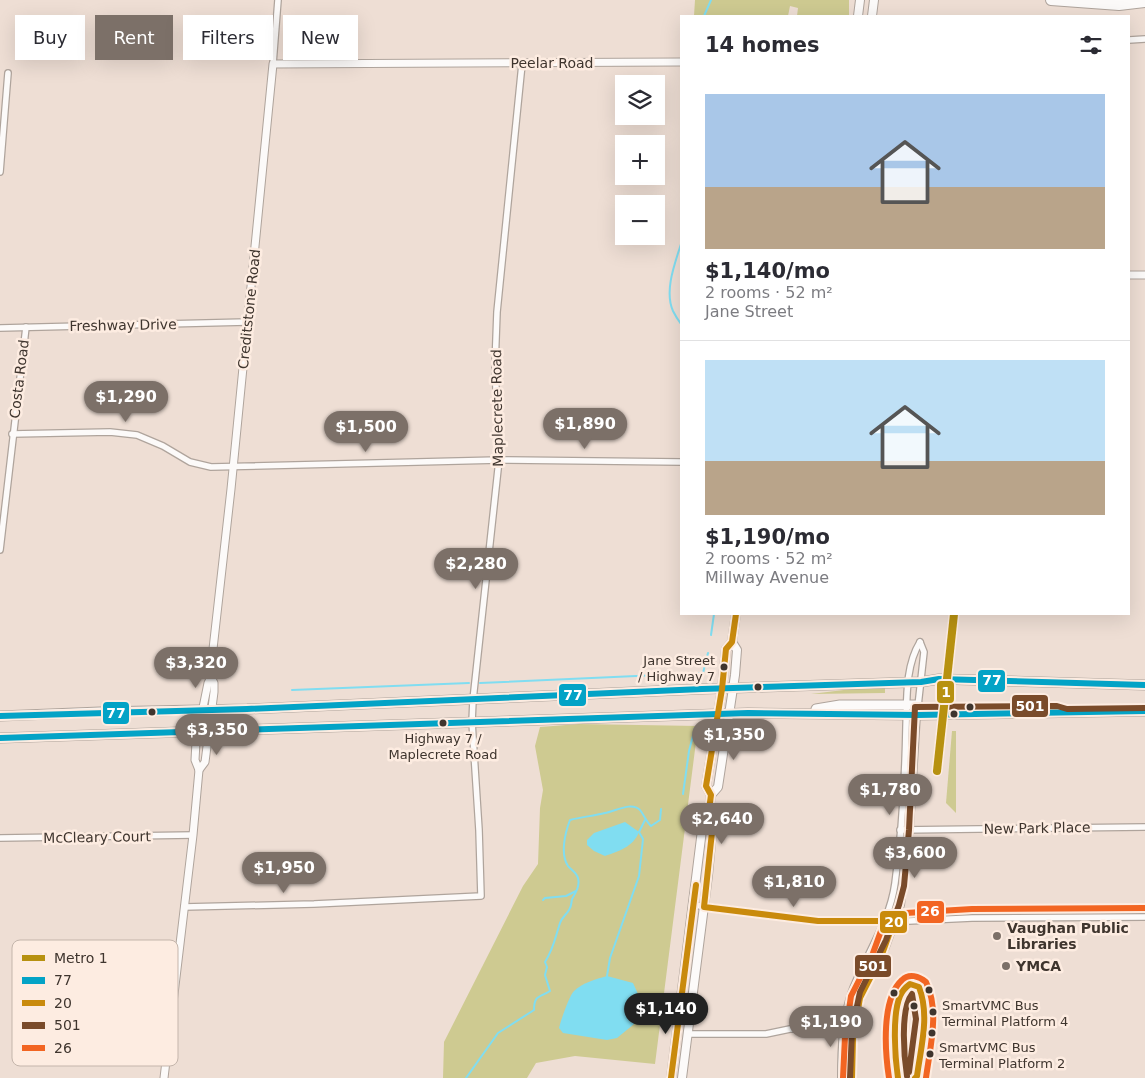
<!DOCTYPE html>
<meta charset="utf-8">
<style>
:root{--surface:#fff;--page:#f2f2f3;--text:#2b2b33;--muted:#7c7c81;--line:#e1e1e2;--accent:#7c7068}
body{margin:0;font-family:"DejaVu Sans",sans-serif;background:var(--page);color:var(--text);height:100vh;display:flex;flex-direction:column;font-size:19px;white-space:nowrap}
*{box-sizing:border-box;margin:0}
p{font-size:16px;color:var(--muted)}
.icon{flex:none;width:28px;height:28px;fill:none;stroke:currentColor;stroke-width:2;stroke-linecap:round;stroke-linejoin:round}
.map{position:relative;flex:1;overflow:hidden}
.drawer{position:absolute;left:680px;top:15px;width:450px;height:600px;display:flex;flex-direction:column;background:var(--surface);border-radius:0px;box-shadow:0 5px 20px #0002}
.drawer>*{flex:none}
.top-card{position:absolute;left:15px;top:15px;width:475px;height:45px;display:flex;gap:10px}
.tools{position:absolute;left:615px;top:75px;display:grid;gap:10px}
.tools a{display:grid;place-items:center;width:50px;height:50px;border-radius:0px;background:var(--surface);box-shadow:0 5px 20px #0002;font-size:25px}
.price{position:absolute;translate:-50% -42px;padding:0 11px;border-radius:18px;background:var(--accent);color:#fff;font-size:16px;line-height:32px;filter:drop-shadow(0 1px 2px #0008)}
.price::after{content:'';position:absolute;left:50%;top:30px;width:15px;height:11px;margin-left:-8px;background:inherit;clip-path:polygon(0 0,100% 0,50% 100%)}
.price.selected{background:#222;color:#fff}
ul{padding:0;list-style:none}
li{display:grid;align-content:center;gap:10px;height:265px;padding:0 25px}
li+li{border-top:1px solid var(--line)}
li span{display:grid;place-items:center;height:155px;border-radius:0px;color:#555}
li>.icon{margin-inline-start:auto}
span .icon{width:90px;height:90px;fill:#fffc;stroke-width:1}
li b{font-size:21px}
h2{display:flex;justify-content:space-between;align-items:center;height:60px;padding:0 25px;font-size:21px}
.chip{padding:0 18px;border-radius:0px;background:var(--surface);box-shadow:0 5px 20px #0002;font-size:18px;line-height:45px}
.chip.selected{background:var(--accent);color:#fff}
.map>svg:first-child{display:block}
</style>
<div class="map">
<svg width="1145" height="1078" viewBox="0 0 1145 1078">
<rect width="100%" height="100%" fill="#eeded4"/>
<!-- green -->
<g fill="#ceca91">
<polygon points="695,0 849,0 849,16 797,16 798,8 790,6 788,16 694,16"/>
<polygon points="868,687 885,687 885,693 811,694"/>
<polygon points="579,724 698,726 655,1064 575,1056 536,1063 527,1078 443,1078 444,1042 523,886 538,864 540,808 543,790 535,746 540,727"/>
<polygon points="952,731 956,731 956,813 946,803"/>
</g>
<!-- water -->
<g fill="#80ddf1">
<path d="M625,822L639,832C633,847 619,851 605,856L594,851L587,845V840L594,833Z"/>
<path d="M607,976L633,983L638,994L642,1014L639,1020L617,1038L607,1040L563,1033L559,1028C561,1020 569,996 574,991C582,983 596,979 607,976Z"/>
</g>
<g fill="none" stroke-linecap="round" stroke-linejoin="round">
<!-- stream -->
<g stroke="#80ddf1" stroke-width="2">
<polyline points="704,16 711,0"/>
<path d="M681,244C675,263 664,291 673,311C675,315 678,320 681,324"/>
<polyline points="711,635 714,614"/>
<polyline points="480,683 703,673 708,653"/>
<polyline points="292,690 469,683"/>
<polyline points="683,794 689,751 695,728"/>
<polyline points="543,900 545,898 566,896 576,891"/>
<polyline points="607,976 610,958 639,876 643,839 639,832 645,820"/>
<path d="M466,1078L498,1033L534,1010C534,995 539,998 550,991L545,975L547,967L545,962C554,948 555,938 560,923C562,917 566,915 569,910C572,906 571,903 572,899C576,892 580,886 578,878C576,872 571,870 568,866C560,854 565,833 570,820C581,817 593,816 605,813C614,812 631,801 640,810C644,815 646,821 651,826L660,820L661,809"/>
</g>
<defs>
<g id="minor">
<polyline points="1129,40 1145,39"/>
<polyline points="273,64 278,0"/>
<polyline points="0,172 8,73"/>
<polyline points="0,328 247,322"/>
<polyline points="12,434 110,432 137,435 163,446 190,462 211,467 499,460 681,462"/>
<polyline points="0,550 26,327"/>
<polyline points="900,830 1145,827"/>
<polyline points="0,838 193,835"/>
<polyline points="693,905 818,921 909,921 972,918 1145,917"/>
<polyline points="184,907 314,904 481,896 479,830 472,722 473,700 499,460 495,366 497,312 522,64"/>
<polyline points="688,1034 766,1034 790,1029 843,1029"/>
<path d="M841,1078C841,1048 842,1017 853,988C867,953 890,921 895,883C902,832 905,779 906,727C907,700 905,666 920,642"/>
<polyline points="852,1078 852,1045 855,1021 861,997 866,983 886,947 901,905 910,829 917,715 924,652 920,642"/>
</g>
<g id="tertiary">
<polyline points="1129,275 1145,275"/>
<polyline points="199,770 205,762 214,692 214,683 211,677"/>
<polyline points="164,1078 193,835 199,770 195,760 196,742 208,683 211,677 213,649 231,489 273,64 681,62"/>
</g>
<g id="secondary">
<polyline points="858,16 860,0"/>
<polyline points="872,16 874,0"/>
<polyline points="711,795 706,786 722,689 726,649 732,642 736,614"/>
<polyline points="671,1078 702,830 708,817 711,795 718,787 735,675 737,650 732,642"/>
<polyline points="682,1078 708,875 712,832 708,817"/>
</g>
<g id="primary">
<polyline points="816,709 840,705 918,705"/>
<polyline points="0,716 100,712 247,709 702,689 921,682 939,679 1145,685"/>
<polyline points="0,738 748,713 917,715 1145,711"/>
</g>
<polyline id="motorway" points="1051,0 1119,5 1145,2"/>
</defs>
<!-- minor casing -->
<use href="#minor" stroke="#afa49c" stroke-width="8"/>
<!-- tertiary casing -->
<use href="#tertiary" stroke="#afa49c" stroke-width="9"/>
<!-- secondary casing -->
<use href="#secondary" stroke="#afa49c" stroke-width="10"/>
<!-- primary casing -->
<use href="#primary" stroke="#afa49c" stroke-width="11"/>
<!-- motorway casing -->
<use href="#motorway" stroke="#afa49c" stroke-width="12"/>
<!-- minor -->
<use href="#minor" stroke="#fcfaf9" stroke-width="5.5"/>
<!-- tertiary -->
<use href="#tertiary" stroke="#fcfaf9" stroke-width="7"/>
<!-- secondary -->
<use href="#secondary" stroke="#fcfaf9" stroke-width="8"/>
<!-- primary -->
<use href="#primary" stroke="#fcfaf9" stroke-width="9"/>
<!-- motorway -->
<use href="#motorway" stroke="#fcfaf9" stroke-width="10"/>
<defs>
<g id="bus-1">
<polyline points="0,716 247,709 702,689 921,682 939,679 1145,685"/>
<polyline points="0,738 748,713 917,715 1145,711"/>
</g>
<g id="bus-2">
<polyline points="736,614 732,642 726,649 722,689 706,786 711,795 708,817 712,832 704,907 818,921 894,921 881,957 860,998 853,1038 852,1078"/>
<polyline points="671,1078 696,885"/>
<path d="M898,1078C895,1058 892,1015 900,996C902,991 906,987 910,984L919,987C930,1016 921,1046 917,1076L915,1078"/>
</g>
<g id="bus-3">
<path d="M907,1076C904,1057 900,1009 912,994L916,1019L909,1072"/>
<polyline points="850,1078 852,1030 860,992 886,940 899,905 904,886 909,830 915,707 1057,706 1067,709 1145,708"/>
</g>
<g id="bus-4">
<polyline points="843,1078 845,1037 851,996 873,953 886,917 889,914 972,909 1145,908"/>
<path d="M889,1078C885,1052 881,999 902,980C909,973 919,976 926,982C940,1011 930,1047 926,1078"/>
</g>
</defs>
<!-- bus-1 casing -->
<use href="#bus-1" stroke="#fdece1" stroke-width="10"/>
<!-- bus-2 casing -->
<use href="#bus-2" stroke="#fdece1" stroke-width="10"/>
<!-- bus-3 casing -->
<use href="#bus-3" stroke="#fdece1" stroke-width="10"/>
<!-- bus-4 casing -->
<use href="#bus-4" stroke="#fdece1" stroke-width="10"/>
<!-- bus-1 -->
<use href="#bus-1" stroke="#03a3c6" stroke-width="6"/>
<!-- bus-2 -->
<use href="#bus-2" stroke="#c98a0c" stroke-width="6"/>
<!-- bus-3 -->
<use href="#bus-3" stroke="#7a4b2a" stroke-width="6"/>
<!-- bus-4 -->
<use href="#bus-4" stroke="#f26522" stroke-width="6"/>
<defs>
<polyline id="metro-1" points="937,771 954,614"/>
</defs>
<!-- metro-1 casing -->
<use href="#metro-1" stroke="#fdece1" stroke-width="11"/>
<!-- metro-1 -->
<use href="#metro-1" stroke="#b79110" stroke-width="8"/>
</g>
<!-- markers -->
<g fill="#3f352e" stroke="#fdece1" stroke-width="2">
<circle cx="724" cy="667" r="4.5"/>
<circle cx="758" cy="687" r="4.5"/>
<circle cx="970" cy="707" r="4.5"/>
<circle cx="152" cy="712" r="4.5"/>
<circle cx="954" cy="714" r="4.5"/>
<circle cx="443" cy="723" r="4.5"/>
<circle cx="929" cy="990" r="4.5"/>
<circle cx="894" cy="993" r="4.5"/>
<circle cx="914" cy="1006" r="4.5"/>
<circle cx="933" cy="1012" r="4.5"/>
<circle cx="932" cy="1033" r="4.5"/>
<circle cx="930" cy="1054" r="4.5"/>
</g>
<g fill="#7c7068" stroke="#fdece1" stroke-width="2">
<circle cx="997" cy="936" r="5"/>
<circle cx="1006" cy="966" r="5"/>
</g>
<g text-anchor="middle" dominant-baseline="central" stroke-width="5" stroke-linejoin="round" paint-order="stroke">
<!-- bus labels -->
<g font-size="13" fill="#3f352e" stroke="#fdece1" text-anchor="start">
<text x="715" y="660" text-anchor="end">Jane Street<tspan x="715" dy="16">/ Highway 7</tspan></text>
<text x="443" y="738" text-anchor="middle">Highway 7 /<tspan x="443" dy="16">Maplecrete Road</tspan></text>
<text x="942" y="1005">SmartVMC Bus<tspan x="942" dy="16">Terminal Platform 4</tspan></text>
<text x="939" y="1047">SmartVMC Bus<tspan x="939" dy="16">Terminal Platform 2</tspan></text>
</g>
<!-- street labels -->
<g font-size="14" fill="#3f352e" stroke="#fdece1">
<text x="552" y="63">Peelar Road</text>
<text transform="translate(249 309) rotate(-84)">Creditstone Road</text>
<text transform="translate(123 325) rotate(-1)">Freshway Drive</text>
<text transform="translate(19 379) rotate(-83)">Costa Road</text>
<text transform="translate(497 408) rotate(-91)">Maplecrete Road</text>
<text transform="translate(1037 828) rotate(-1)">New Park Place</text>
<text transform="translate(97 837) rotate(-1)">McCleary Court</text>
</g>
<!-- poi labels -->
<g font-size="14" font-weight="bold" fill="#3f352e" stroke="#fdece1" text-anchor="start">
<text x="1007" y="928">Vaughan Public<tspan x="1007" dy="16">Libraries</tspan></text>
<text x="1016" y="966">YMCA</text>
</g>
</g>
<!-- legend -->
<rect x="12" y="940" width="166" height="126" rx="8" fill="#fdece1" stroke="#c4b5ab" stroke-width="1"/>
<rect x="22" y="955" width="23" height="6" fill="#b79110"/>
<rect x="22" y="977" width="23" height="7" fill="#03a3c6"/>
<rect x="22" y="1000" width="23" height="6" fill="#c98a0c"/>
<rect x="22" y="1022" width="23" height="7" fill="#7a4b2a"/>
<rect x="22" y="1045" width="23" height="6" fill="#f26522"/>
<g font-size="14" fill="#3f352e">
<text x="54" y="963">Metro 1</text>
<text x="54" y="985">77</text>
<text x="54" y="1008">20</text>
<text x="54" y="1030">501</text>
<text x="54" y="1053">26</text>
</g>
<g stroke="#fdece1" stroke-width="2">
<rect x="977" y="669" width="29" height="24" rx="5" fill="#03a3c6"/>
<rect x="936" y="680" width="19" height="24" rx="5" fill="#b79110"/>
<rect x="558" y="683" width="29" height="24" rx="5" fill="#03a3c6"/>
<rect x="1011" y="694" width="38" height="24" rx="5" fill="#7a4b2a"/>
<rect x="102" y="701" width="28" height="24" rx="5" fill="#03a3c6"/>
<rect x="916" y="900" width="29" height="24" rx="5" fill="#f26522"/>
<rect x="879" y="910" width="29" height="24" rx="5" fill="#c98a0c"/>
<rect x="854" y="954" width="38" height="24" rx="5" fill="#7a4b2a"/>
</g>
<g font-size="14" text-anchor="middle" font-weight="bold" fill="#fff">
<text x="992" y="685">77</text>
<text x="946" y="697">1</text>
<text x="573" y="700">77</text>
<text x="1030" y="711">501</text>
<text x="116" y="718">77</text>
<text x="930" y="916">26</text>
<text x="894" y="927">20</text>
<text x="873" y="971">501</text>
</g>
</svg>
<div class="tools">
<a><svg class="icon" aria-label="layers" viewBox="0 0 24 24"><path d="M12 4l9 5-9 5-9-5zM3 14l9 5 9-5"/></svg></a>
<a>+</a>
<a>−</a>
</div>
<b class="price" style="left:126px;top:423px">$1,290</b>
<b class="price" style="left:585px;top:450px">$1,890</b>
<b class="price" style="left:366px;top:453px">$1,500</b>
<b class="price" style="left:476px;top:590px">$2,280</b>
<b class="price" style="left:196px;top:689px">$3,320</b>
<b class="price" style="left:217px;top:756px">$3,350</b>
<b class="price" style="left:734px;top:761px">$1,350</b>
<b class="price" style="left:890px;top:816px">$1,780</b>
<b class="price" style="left:722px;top:845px">$2,640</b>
<b class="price" style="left:915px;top:879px">$3,600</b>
<b class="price" style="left:284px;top:894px">$1,950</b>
<b class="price" style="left:794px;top:908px">$1,810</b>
<b class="price selected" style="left:666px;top:1035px">$1,140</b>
<b class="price" style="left:831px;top:1048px">$1,190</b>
<div class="top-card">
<a class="chip">Buy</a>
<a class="chip selected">Rent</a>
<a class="chip">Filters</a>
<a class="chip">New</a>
</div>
<section class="drawer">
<h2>14 homes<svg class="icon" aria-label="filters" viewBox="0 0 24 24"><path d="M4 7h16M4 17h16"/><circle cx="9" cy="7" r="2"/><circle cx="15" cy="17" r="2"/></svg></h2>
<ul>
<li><span style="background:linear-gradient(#a9c7e8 60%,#b9a48a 0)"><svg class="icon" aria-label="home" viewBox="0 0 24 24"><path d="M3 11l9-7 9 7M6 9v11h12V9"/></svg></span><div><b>$1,140/mo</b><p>2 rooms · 52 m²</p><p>Jane Street</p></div></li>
<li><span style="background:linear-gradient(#bfe0f5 65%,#b9a48a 0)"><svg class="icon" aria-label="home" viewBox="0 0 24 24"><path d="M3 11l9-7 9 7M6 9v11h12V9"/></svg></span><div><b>$1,190/mo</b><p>2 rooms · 52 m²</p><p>Millway Avenue</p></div></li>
</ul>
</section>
</div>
